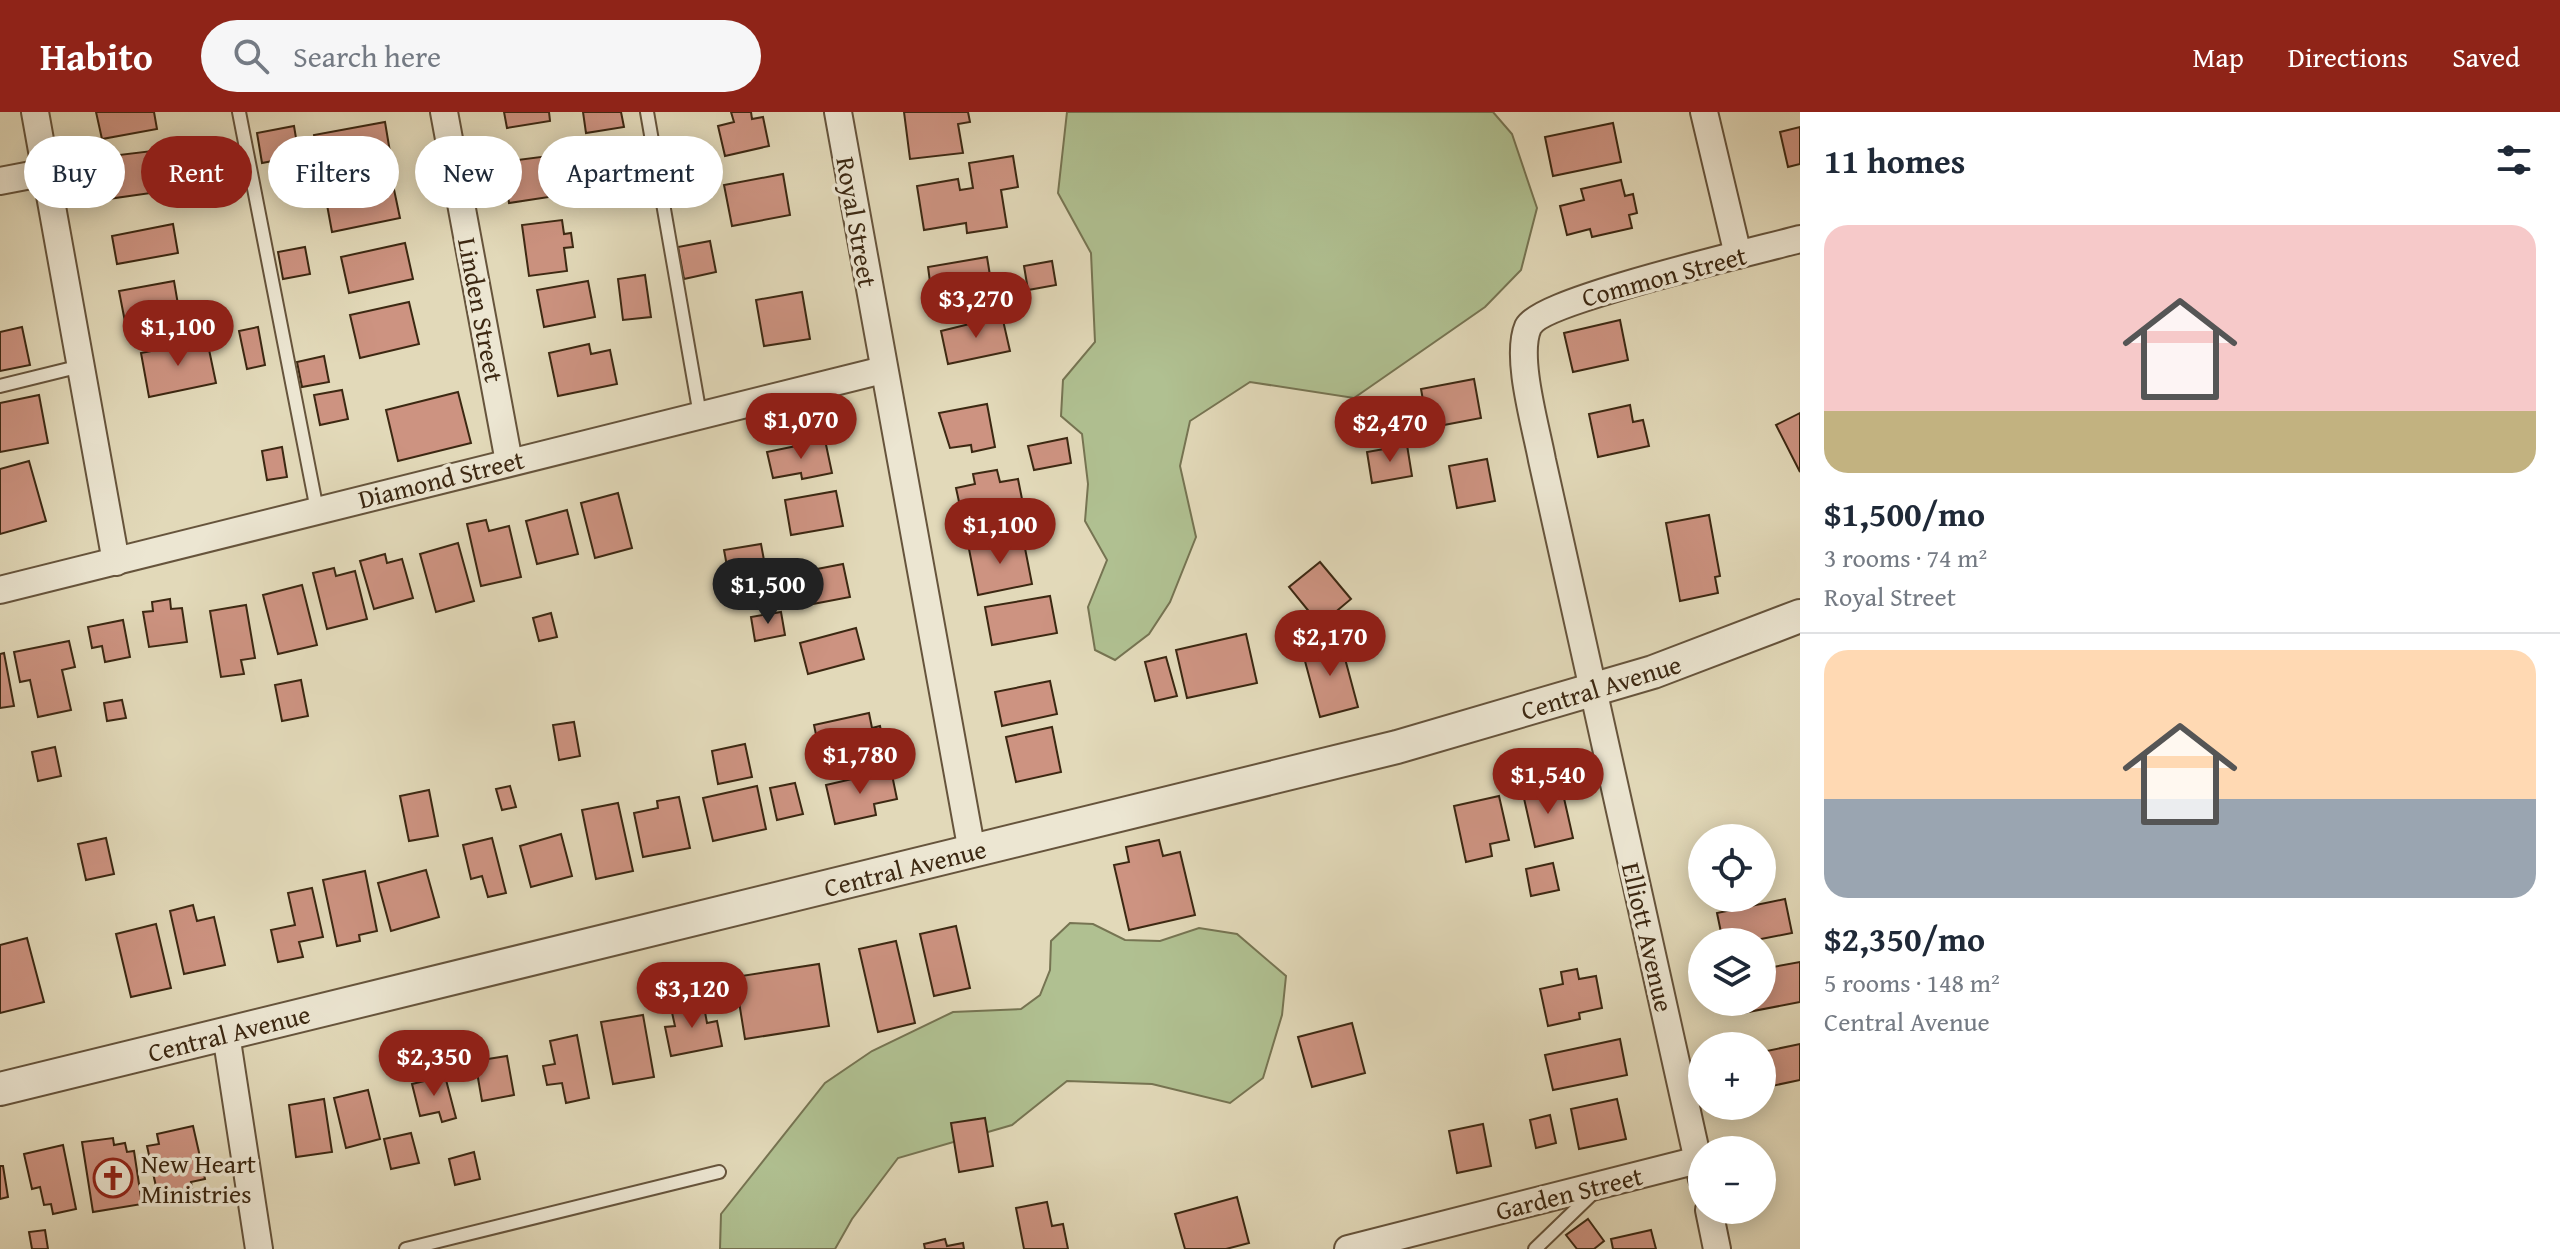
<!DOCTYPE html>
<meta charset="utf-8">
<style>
:root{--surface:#fff;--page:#f6f6f7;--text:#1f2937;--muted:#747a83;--line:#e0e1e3;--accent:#8f2418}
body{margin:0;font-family:"Gentium Book Plus",serif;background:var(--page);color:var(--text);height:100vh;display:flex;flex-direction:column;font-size:30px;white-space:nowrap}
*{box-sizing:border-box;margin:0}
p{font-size:26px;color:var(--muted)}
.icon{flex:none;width:44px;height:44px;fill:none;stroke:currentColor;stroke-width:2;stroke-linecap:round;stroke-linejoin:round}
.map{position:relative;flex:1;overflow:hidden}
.panel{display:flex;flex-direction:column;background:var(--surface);width:760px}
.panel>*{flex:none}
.hud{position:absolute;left:24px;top:24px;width:760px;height:72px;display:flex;gap:16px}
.tools{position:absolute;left:1688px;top:712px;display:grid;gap:16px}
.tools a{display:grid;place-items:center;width:88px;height:88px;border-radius:50%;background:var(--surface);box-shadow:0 4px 20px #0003;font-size:40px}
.price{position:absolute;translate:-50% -68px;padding:0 18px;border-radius:28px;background:var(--accent);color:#fff;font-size:26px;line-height:52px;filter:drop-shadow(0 2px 4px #0008)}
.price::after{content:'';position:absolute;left:50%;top:48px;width:24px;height:18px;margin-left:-12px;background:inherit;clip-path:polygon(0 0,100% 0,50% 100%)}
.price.on{background:#222;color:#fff}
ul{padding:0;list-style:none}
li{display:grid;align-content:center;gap:16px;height:424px;padding:0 24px}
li+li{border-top:2px solid var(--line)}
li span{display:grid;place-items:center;height:248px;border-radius:24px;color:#555}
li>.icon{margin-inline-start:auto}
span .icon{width:144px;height:144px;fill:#fffc;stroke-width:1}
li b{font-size:34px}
h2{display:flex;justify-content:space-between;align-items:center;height:96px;padding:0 24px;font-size:34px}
.chip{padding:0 28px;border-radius:36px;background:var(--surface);box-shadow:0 4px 20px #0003;font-size:28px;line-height:72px}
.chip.on{background:var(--accent);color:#fff}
header{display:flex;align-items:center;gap:48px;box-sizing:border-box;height:112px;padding:0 40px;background:var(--accent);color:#fff}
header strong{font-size:38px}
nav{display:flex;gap:44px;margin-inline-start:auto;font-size:28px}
.search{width:560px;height:72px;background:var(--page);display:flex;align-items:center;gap:20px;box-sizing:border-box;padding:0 28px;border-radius:44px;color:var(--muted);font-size:30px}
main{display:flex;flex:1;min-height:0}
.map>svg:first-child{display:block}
</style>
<header>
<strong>Habito</strong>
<div class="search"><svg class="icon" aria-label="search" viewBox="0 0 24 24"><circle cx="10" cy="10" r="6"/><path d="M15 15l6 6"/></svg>Search here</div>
<nav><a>Map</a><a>Directions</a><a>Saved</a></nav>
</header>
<main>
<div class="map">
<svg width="1800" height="1137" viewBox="0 0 1800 1137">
<rect width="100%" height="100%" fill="#e2d9b9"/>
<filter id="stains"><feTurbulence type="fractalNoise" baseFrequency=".0025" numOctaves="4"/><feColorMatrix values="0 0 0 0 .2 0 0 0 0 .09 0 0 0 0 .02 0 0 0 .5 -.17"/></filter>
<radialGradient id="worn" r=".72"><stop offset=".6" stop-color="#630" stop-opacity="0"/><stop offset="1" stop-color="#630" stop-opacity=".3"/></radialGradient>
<!-- green -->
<g fill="#b0c091" stroke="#767452" stroke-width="2">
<polygon points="1067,0 1493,0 1512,22 1537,96 1521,158 1485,195 1354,286 1250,270 1190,309 1180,354 1196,425 1170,490 1149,522 1115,548 1095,538 1088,495 1107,448 1085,409 1088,372 1082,322 1061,304 1063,268 1095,230 1091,141 1058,81"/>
<polygon points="1070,811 1093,812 1125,828 1160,829 1199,816 1237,822 1286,864 1282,903 1263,966 1230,991 1152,972 1067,969 1012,1013 898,1046 852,1107 835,1137 720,1137 721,1102 825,971 872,939 953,900 1021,897 1040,883 1050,858 1051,829"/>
</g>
<!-- building -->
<g fill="#cd9381" stroke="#3c2812" stroke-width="2">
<polygon points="96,0 154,0 157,17 102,27"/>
<polygon points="504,0 549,0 550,9 507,16"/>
<polygon points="583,0 621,0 624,15 586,21"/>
<polygon points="731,0 751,0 752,7 763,5 769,34 725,44 718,14 734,10"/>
<polygon points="904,0 968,0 970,10 958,12 963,41 910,47"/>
<polygon points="385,10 392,52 321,64 314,23"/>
<polygon points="1613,11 1621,50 1553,64 1545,25"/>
<polygon points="294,14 299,44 262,51 257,21"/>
<polygon points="1800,15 1800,52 1788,55 1780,20"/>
<polygon points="152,39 158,80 108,87 102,45"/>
<polygon points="556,43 562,83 509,91 503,50"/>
<polygon points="1013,44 1018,75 1001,78 1007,115 967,121 966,111 924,118 917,74 958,67 960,78 973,76 969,51"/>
<polygon points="640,56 644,76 616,81 612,62"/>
<polygon points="783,62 790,103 732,114 724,73"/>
<polygon points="392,68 400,106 332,120 325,82"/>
<polygon points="1621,68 1625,84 1633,82 1637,101 1629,103 1632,116 1592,125 1590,117 1567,123 1560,94 1584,88 1581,77"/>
<polygon points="562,108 564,122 571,121 573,135 564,136 567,159 529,164 522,113"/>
<polygon points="173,112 178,141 117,152 112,124"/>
<polygon points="710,129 716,160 684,167 678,135"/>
<polygon points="405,131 413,167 349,181 341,145"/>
<polygon points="305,135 310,162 283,167 278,140"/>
<polygon points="987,145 993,182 933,192 928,155"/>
<polygon points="1052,149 1056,173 1028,178 1024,154"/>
<polygon points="645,163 651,205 623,208 618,167"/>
<polygon points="174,169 181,210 127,220 119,179"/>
<polygon points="588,169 595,205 544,215 537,178"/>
<polygon points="802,180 810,227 764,234 756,188"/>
<polygon points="409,190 419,232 360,246 350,203"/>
<polygon points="1002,204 1010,239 948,252 941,219"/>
<polygon points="1620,208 1628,248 1573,260 1564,221"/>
<polygon points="22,215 30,253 0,259 0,220"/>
<polygon points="258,215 265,253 247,257 239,219"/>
<polygon points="207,228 216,271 149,285 141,241"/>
<polygon points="589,232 591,242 610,238 617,272 558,284 549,241"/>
<polygon points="324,244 329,270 302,275 297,250"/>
<polygon points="1474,267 1481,306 1428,316 1421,277"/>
<polygon points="342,278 348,307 320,313 314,283"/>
<polygon points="458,280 471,331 398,349 386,298"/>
<polygon points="39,283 48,331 0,340 0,291"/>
<polygon points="987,292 995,335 972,340 971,333 950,336 939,301"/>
<polygon points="1630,293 1633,310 1643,308 1649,334 1598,345 1589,302"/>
<polygon points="1800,301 1800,360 1776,313"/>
<polygon points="1067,326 1071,351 1034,358 1028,334"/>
<polygon points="825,328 832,361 802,367 801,361 773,366 767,340"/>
<polygon points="1407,333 1412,364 1372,371 1367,340"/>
<polygon points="282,335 287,365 267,368 262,339"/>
<polygon points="1487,347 1495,389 1457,396 1449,354"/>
<polygon points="29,349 46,409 0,422 0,357"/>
<polygon points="997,358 1000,370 1018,367 1025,402 975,412 974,406 963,408 956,376 975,372 973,362"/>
<polygon points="836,379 843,414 791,423 785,388"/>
<polygon points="618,381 632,436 595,446 581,391"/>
<polygon points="567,398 578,442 537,452 526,409"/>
<polygon points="1709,403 1720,464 1715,465 1718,481 1680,489 1666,411"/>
<polygon points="486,408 489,419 509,414 521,465 481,474 467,412"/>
<polygon points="1023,426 1032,472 978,483 969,437"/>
<polygon points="458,431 474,489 436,500 420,442"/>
<polygon points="761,432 766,459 729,465 724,438"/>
<polygon points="385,442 387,451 402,447 413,486 374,497 360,449"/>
<polygon points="1320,450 1351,487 1320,513 1289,475"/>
<polygon points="843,452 850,485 797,495 791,462"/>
<polygon points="334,456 336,464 355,459 367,507 327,517 313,461"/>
<polygon points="302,473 317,533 278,542 263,483"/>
<polygon points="1050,484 1057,521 992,533 985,495"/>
<polygon points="170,487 171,497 182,496 187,530 149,535 143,500 153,499 152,490"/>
<polygon points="246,493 255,546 241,548 244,562 221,565 210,499"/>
<polygon points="781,500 785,523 755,529 751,505"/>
<polygon points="551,501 557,525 539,529 533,506"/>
<polygon points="123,508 130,545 105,550 102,534 92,536 88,515"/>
<polygon points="856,516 864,547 808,562 800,531"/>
<polygon points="1246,522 1257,571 1187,586 1176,538"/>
<polygon points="1340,528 1358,595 1320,605 1302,538"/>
<polygon points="69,529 75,555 62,558 71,598 38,605 30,568 20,570 14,540"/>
<polygon points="4,541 14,594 0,596 0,542"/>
<polygon points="1166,545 1177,584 1155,589 1145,550"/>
<polygon points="301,568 308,604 282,609 275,573"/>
<polygon points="1050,569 1057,602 1002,614 995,580"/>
<polygon points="122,588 126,606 107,609 104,591"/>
<polygon points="869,601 872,616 880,614 885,638 822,651 814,613"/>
<polygon points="574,610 580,644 559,648 553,613"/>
<polygon points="1052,615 1061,660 1016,670 1006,625"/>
<polygon points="745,632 752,665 718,672 712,639"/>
<polygon points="55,635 61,664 38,669 32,640"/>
<polygon points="891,658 897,687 874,692 876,703 835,712 826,673"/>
<polygon points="795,671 803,702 777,708 770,676"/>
<polygon points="1561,673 1573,726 1535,735 1523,682"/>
<polygon points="510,674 516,695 502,698 496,677"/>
<polygon points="757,674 766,717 713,729 703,686"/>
<polygon points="429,678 438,724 409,729 400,684"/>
<polygon points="1499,684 1509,728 1490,732 1492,744 1466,750 1454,694"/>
<polygon points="679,685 690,736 643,745 634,701 658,696 657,689"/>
<polygon points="618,691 633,759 596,767 582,698"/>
<polygon points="561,722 572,764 531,775 520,734"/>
<polygon points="106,726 114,762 86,768 78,732"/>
<polygon points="492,726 506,781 488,785 482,764 471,767 463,733"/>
<polygon points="1159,728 1163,744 1180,740 1195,803 1129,818 1114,753 1129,750 1126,735"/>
<polygon points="1553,751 1559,778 1531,784 1526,757"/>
<polygon points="426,758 439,805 391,819 378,771"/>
<polygon points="365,759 377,819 359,823 360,829 337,834 323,768"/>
<polygon points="312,776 323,825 299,830 303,845 278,850 271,818 295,813 288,781"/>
<polygon points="1785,787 1792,821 1746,830 1723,830 1717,801"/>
<polygon points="193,793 197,809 214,805 225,853 184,862 170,799"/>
<polygon points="156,812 171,876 131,885 116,822"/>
<polygon points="956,814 970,876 934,884 920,822"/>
<polygon points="27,826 44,890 0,901 0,833"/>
<polygon points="896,829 915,911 878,920 859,837"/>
<polygon points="1800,850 1800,890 1743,901 1741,890 1762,890 1762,857"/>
<polygon points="819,852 829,914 745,927 735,865"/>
<polygon points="1577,857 1579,867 1596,864 1602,896 1579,901 1580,907 1548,914 1540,877 1563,872 1561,860"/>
<polygon points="703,889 707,911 717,909 722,934 671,944 665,915 675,914 671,896"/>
<polygon points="643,903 654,965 613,972 601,910"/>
<polygon points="1352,911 1365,961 1312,975 1298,925"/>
<polygon points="577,923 589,986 566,991 562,971 547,973 543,954 555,952 550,929"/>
<polygon points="1620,927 1627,963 1553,978 1545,943"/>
<polygon points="1800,932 1800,968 1762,976 1762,940"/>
<polygon points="507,944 514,983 482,989 475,949"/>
<polygon points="445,964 456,1006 442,1010 439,1000 420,1004 412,972"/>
<polygon points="368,978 380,1027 346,1036 334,986"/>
<polygon points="324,987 332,1040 296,1045 289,993"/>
<polygon points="1617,987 1626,1027 1579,1037 1571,997"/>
<polygon points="1550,1003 1556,1031 1536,1036 1530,1008"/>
<polygon points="985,1006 993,1054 959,1060 951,1011"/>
<polygon points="1483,1012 1491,1054 1457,1061 1449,1019"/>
<polygon points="193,1014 205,1067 191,1070 193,1081 159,1088 147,1034 159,1032 157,1022"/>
<polygon points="411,1021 419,1051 391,1057 384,1027"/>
<polygon points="113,1026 114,1033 125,1031 127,1040 134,1039 142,1092 93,1100 82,1030"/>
<polygon points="63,1033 76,1097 53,1102 51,1092 44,1093 40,1075 32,1077 24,1042"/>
<polygon points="474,1040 480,1067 455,1073 449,1047"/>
<polygon points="0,1054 3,1054 8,1085 0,1087"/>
<polygon points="1237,1085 1249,1131 1226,1137 1185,1137 1175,1102"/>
<polygon points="1047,1090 1052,1114 1063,1112 1068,1137 1024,1137 1016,1096"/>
<polygon points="1588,1107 1604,1129 1594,1137 1577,1137 1566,1123"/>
<polygon points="45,1118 48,1137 32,1137 29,1120"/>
<polygon points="1651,1118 1656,1137 1613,1137 1611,1127"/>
<polygon points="945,1127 947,1134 963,1131 964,1137 925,1137 924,1132"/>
</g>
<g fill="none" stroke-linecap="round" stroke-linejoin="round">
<defs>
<g id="service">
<polyline points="239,0 317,398"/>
<polyline points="647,0 700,303"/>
<polyline points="0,274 81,254"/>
<polyline points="406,1137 719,1060"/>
<polyline points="1535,1137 1593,1081"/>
</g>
<g id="minor">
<polyline points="35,0 116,450"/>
<polyline points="444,0 509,350"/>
<polyline points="838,0 972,740"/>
<polyline points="1704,0 1738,143"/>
<polyline points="0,69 47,60"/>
<polyline points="0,478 883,258"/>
<polyline points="226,922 259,1137"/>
<path d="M1702,1067L1542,348C1536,315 1515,245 1528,215C1541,188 1760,138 1800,127"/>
<polyline points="1709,1098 1717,1137"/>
<polyline points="1348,1137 1698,1048"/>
</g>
<polyline id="tertiary" points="0,977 1397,635 1653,560 1800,504"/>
</defs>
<!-- service casing -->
<use href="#service" stroke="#66543c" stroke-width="16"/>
<!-- minor casing -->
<use href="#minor" stroke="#66543c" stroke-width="30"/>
<!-- tertiary casing -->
<use href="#tertiary" stroke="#66543c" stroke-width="36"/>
<!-- service -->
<use href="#service" stroke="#ece6d2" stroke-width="12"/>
<!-- minor -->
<use href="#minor" stroke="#ece6d2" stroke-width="26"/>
<!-- tertiary -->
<use href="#tertiary" stroke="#ece6d2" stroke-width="32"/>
</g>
<!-- icons -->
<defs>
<symbol id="church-ring" viewBox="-11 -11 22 22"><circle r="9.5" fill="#ece6d2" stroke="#8f2418" stroke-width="1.5"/><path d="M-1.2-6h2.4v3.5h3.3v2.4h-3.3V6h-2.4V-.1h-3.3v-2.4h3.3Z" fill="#8f2418"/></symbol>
</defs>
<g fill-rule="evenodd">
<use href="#church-ring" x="91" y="1044" width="44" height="44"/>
</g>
<g text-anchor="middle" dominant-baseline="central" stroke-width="7" stroke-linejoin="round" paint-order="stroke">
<!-- street labels -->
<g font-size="26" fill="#3c2812" stroke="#ece6d2">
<text transform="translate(857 110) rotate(80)">Royal Street</text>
<text transform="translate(1664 164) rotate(-15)">Common Street</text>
<text transform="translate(481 198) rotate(79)">Linden Street</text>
<text transform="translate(441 367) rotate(-14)">Diamond Street</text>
<text transform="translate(1601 575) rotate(-17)">Central Avenue</text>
<text transform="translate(905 756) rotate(-14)">Central Avenue</text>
<text transform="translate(1648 825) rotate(77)">Elliott Avenue</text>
<text transform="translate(229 921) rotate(-14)">Central Avenue</text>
<text transform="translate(1569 1081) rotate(-14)">Garden Street</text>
</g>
<!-- poi labels -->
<g font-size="26" fill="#3c2812" stroke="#ece6d2" text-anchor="start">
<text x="141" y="1051">New Heart<tspan x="141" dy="30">Ministries</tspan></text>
</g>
</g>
<rect width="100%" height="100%" filter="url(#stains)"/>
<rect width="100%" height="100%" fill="url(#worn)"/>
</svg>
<div class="tools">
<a><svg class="icon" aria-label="locate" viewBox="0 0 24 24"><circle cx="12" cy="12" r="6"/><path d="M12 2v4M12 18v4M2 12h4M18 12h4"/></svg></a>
<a><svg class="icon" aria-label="layers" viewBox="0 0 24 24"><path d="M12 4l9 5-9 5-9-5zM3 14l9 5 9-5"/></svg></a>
<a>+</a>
<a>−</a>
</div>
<b class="price" style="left:976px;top:228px">$3,270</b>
<b class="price" style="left:178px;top:256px">$1,100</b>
<b class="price" style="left:801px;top:349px">$1,070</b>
<b class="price" style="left:1390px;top:352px">$2,470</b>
<b class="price" style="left:1000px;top:454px">$1,100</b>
<b class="price on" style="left:768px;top:514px">$1,500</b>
<b class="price" style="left:1330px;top:566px">$2,170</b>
<b class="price" style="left:860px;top:684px">$1,780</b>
<b class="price" style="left:1548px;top:704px">$1,540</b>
<b class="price" style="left:692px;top:918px">$3,120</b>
<b class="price" style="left:434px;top:986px">$2,350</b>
<div class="hud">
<a class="chip">Buy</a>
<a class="chip on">Rent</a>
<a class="chip">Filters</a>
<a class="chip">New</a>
<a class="chip">Apartment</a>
</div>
</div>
<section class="panel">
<h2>11 homes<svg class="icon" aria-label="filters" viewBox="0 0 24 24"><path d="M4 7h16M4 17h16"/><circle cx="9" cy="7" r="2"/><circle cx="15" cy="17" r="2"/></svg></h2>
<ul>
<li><span style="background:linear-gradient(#f6c9c9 75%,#c2b280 0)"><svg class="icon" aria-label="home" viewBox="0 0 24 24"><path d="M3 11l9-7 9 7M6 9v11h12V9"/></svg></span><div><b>$1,500/mo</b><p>3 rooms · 74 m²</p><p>Royal Street</p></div></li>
<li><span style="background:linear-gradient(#ffd9b3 60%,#9aa5b1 0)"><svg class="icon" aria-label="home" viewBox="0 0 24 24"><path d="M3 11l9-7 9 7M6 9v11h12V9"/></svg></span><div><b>$2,350/mo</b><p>5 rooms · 148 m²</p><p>Central Avenue</p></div></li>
</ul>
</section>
</main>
